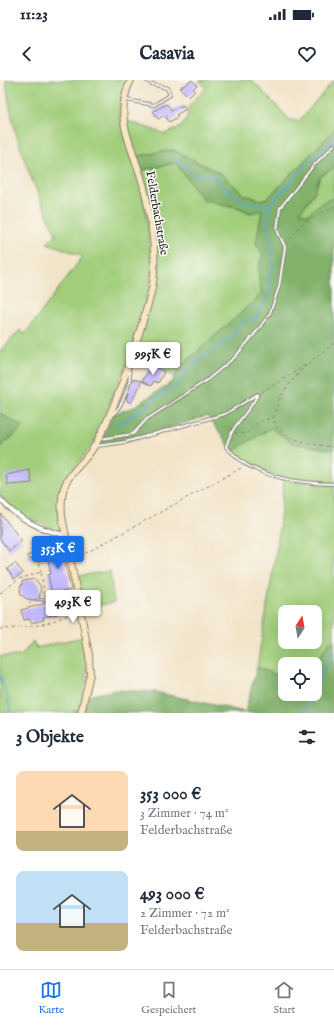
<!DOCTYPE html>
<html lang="de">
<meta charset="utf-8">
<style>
:root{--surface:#fff;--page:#f6f6f7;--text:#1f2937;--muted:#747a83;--line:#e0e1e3;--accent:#1a73e8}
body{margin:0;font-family:"IM FELL English",serif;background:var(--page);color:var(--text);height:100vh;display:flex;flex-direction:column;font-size:15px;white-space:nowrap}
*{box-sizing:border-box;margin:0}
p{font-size:13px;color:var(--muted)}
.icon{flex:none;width:22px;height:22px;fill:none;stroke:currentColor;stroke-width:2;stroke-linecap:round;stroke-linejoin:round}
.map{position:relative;height:633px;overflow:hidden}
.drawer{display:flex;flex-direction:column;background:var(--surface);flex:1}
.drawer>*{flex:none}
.needle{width:26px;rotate:11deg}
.controls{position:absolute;left:278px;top:525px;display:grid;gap:8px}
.controls a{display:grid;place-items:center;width:44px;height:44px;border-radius:8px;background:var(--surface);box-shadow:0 4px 16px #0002;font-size:20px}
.price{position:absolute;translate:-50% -34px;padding:0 9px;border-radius:4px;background:#fff;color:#222;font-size:13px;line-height:26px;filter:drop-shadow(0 1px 2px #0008)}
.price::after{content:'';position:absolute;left:50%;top:24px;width:12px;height:9px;margin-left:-6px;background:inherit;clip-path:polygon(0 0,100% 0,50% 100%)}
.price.current{background:var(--accent);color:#fff}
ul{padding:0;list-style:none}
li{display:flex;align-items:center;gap:12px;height:100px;padding:0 16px}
li span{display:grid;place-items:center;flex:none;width:112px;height:80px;border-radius:8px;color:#555}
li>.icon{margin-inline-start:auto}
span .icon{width:48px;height:48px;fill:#fffc;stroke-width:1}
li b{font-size:17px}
h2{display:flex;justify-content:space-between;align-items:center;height:48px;padding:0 16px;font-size:17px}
.status{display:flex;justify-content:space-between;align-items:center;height:28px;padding:0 20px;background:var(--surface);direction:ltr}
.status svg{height:11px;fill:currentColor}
header{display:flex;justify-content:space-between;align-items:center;height:52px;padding:0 16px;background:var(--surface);font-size:18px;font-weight:800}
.dock{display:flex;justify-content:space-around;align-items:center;height:56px;border-top:1px solid var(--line);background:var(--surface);font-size:11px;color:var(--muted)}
.dock a{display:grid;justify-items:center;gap:2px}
.dock .current{color:var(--accent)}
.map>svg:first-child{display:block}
</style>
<div class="status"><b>11:23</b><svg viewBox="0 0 49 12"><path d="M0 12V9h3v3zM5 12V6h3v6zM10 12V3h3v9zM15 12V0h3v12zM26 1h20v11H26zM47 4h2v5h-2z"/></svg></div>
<header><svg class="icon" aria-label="back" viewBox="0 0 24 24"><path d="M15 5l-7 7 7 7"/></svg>Casavia<svg class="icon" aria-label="heart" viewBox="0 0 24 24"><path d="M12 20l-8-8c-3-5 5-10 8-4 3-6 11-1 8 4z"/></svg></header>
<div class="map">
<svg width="334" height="633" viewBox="0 0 334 633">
<rect width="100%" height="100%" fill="#fdfcf7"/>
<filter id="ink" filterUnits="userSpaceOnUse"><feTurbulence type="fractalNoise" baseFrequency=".025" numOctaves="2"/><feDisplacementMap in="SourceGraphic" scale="8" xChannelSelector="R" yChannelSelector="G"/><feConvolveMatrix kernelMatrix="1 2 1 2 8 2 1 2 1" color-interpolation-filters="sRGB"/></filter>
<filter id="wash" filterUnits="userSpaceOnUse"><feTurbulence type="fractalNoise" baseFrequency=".012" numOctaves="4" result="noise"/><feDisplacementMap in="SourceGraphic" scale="16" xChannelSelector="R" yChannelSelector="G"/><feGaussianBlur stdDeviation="0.9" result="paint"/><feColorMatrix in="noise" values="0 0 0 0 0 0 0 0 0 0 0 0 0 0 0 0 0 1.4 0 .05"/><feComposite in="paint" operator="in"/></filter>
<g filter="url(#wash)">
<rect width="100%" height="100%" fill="#f2e4c9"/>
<!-- green -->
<g fill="#a2ce7b" stroke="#5f754c" fill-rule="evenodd">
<path d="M6,0H128L120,26V38L141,105L148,146L152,189L149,210L132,270L93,364L61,405L58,420L62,449L59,451L17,433L0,416V367L23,348L0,333V271L20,250L25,254L83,176L47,163L56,154C33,105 11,54 6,0Z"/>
<polygon points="199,0 252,0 290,40 299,41 334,0 334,50 268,118 261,120 245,115 221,94 173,70 138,76 125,40 165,54 181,47 187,37 189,25 206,8"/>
<polygon points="176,83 187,98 220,124 237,127 250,133 262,130 263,175 259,195 262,214 181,287 175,297 152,283 132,280 157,195 142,90"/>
<polygon points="334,88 334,117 319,124 308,135 300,132 314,113 320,97"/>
<path d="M271,348L292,363L334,370V403C295,401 264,397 233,371Z"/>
<path d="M284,399L301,403L334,405V562L329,563L315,585L285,584V599L257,587L278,460ZM285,532H315V562H285Z"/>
<polygon points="110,491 114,522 82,529 77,496"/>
<path d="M83,557C90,589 87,601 78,631L74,630V633H0V576H21L33,561L36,568Z"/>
</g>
<!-- forest -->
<g fill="#81b16b" stroke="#4e6644">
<path d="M334,50V88L320,97L314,113L300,132L308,135L319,124L334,117V370L292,363L271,348L233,371L207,336L126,361L100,364L113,334L132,328L172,302L180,287L262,214C259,201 256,188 263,175L256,163L262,130L251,133L237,127L203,120L176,83L142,90L138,76L173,70L221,94L245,115L261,120L268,118Z"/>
<polygon points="0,333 24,347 0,367"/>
<polygon points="334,562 334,633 74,633 74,631 84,632 88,616 115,610 155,612 245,632 257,587 285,599 285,614 315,614 315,585 329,563"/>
</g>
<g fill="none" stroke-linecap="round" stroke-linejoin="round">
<!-- stream -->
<g stroke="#5da4d4" stroke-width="1.5">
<path d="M174,77C188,89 193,100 213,95C229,114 245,128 271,124"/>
<path d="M116,346L147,326L154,319L175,307L187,291L196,285L198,279C213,274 221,263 234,255C238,245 243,239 255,239L270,212L269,198L273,191V169L267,139L271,124L314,76L325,69L334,60"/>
<polyline points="0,595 7,615 11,633"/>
<polyline points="315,612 319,597 334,572"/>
<polyline points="301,633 313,620 315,614"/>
</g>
</g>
<g id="blocks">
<!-- building -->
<g fill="#c1b7fd">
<polygon points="192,0 197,5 193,9 195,11 189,17 180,8"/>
<polygon points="167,24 171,30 183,25 186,29 176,35 178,37 169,42 165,35 158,39 153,31"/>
<polygon points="152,285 164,292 158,303 154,301 151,306 142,301"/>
<polygon points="132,299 142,301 131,323 126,320"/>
<polygon points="29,390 32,403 8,405 6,395"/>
<polygon points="0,433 22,461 9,471 0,459"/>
<polygon points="61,464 71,510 52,514 48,495 51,494 45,467"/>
<polygon points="33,473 36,477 30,480 27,476"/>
<polygon points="15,483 23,493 14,499 7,489"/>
<polygon points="35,499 41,507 39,519 51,517 53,528 57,527 58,534 43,537 44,540 31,543 30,539 24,540 21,530 50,522 27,519 21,515 20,509 23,501"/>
</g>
</g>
</g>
<g filter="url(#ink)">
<use href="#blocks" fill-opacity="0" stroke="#878072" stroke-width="1"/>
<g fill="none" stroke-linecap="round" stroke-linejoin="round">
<defs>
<g id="lane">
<polyline points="126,20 154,25 170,15 167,8 152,4 146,0"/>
<path d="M113,334C121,328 133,301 129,291"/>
<polyline points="100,359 133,354 147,339 207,300 235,277 257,251 270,233 279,207 285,167 277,150 280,128 314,85 334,65"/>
<path d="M97,366L125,362L225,334L258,314C248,335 232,343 226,367C233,373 240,381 247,385C274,400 304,403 334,404"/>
</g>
<path id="street" d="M0,419C15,437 42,451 65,455"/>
<path id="secondary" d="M81,633L90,594L89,575L62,436C58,390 81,393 98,360C116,325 129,285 141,247C146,230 153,212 154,194C156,165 150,132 143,104C133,67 112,38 131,0"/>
</defs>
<!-- lane casing -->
<use href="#lane" stroke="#878072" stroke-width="4"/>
<!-- street casing -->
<use href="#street" stroke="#878072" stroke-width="6"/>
<!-- secondary casing -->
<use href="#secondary" stroke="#878072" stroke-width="8"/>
<!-- path -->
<g stroke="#878072" stroke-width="1" stroke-dasharray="3 3" stroke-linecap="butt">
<polyline points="287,164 301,145 334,126"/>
<path d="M306,285C295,297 260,334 280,351C293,362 318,365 334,367"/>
<polyline points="262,312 306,285 334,263"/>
<polyline points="235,353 245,354 260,341 270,339 275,334"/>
<polyline points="75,479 243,387"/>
<polyline points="41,492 36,466 53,457"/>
<polyline points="0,513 19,499 41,492 44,510 42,515"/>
<polyline points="29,524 42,515 71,516 74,530"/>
<path d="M0,549C24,548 53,545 74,531"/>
</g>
<!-- lane -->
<use href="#lane" stroke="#fff" stroke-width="2"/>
<!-- street -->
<use href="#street" stroke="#fff" stroke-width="4"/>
<!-- secondary -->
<use href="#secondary" stroke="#f9e7c3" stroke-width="6"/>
</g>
</g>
<g text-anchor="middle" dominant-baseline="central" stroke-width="3" stroke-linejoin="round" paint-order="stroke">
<!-- street labels -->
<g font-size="12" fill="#1c1c1c" stroke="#fdfcf7">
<text transform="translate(157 133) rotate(80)">Felderbachstraße</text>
</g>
</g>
</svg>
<div class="controls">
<a><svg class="needle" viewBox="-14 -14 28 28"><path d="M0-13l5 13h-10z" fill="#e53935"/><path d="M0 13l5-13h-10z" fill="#747a83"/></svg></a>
<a><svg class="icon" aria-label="locate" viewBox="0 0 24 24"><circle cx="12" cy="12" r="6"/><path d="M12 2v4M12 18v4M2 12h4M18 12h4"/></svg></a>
</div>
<b class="price" style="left:153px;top:296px">995K €</b>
<b class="price current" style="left:58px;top:490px">353K €</b>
<b class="price" style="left:73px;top:544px">493K €</b>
</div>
<section class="drawer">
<h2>3 Objekte<svg class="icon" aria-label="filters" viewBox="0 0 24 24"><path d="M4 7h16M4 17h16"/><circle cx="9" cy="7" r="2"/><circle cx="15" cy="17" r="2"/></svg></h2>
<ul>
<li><span style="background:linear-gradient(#ffd9b3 75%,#c2b280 0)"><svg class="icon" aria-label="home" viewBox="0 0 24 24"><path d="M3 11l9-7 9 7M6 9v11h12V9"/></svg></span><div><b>353 000 €</b><p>3 Zimmer · 74 m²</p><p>Felderbachstraße</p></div></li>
<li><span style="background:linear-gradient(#bfe0f5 65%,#c2b280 0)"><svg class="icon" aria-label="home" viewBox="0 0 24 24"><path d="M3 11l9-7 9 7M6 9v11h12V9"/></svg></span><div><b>493 000 €</b><p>2 Zimmer · 72 m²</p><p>Felderbachstraße</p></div></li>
</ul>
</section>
<nav class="dock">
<a class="current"><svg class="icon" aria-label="map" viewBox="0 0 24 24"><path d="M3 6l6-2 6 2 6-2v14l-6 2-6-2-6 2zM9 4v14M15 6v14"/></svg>Karte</a>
<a><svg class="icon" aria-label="saved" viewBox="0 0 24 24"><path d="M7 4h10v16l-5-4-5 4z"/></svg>Gespeichert</a>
<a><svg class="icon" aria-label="home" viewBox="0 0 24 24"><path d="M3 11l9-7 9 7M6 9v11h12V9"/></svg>Start</a>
</nav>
